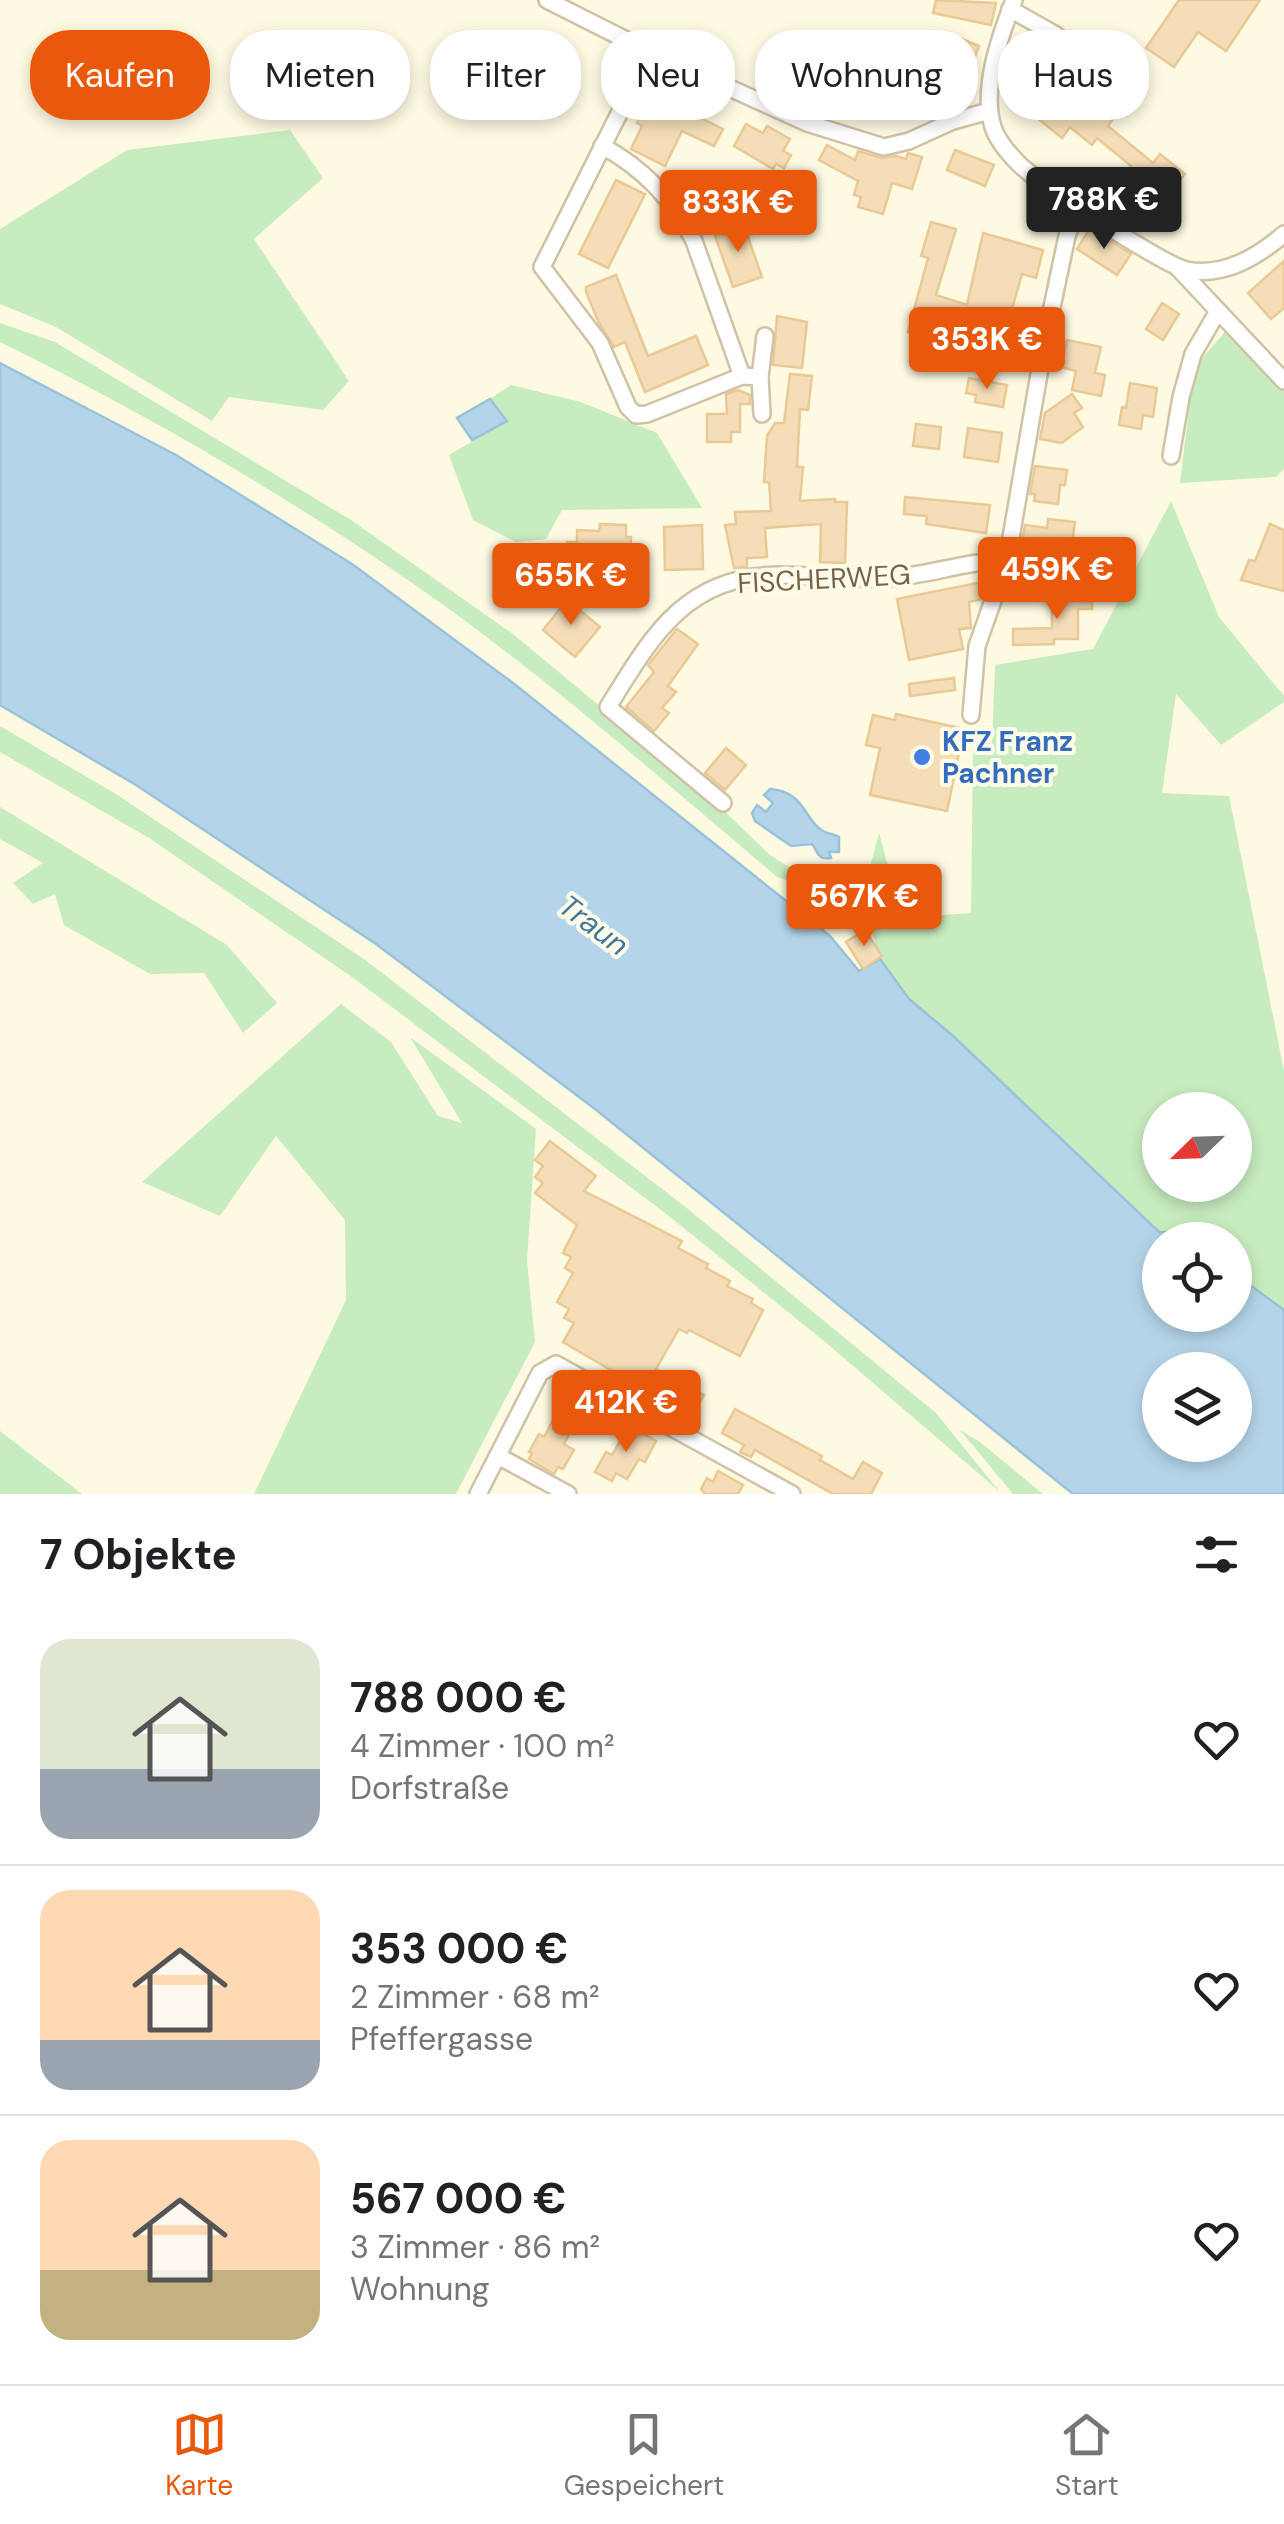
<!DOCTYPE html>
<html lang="de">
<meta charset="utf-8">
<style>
:root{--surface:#fff;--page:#f6f6f6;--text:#202124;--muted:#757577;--line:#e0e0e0;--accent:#ea580c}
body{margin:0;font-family:"DM Sans",sans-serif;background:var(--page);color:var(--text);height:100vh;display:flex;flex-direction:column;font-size:38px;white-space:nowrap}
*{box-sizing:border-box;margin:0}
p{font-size:32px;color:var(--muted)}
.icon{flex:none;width:55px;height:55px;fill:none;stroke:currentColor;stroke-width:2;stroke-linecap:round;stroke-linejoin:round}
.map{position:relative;height:1494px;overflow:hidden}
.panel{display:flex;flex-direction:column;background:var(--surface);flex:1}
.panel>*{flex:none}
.banner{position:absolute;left:30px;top:30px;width:1225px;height:90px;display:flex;gap:20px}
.needle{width:65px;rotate:247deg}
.fabs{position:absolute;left:1142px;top:1092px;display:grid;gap:20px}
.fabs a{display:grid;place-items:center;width:110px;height:110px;border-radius:50%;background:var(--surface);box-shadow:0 5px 15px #0003;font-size:50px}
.price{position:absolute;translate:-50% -85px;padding:0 22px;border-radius:10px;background:var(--accent);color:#fff;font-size:32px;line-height:65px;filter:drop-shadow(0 2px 5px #0008)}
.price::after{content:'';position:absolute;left:50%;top:60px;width:30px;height:22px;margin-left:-15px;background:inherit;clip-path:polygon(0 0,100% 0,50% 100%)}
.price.active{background:#222;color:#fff}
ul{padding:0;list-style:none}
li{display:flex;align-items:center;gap:30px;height:250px;padding:0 40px}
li+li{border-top:2px solid var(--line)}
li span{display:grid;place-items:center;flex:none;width:280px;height:200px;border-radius:30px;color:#555}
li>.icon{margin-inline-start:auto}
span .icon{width:120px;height:120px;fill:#fffc;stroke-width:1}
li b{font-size:42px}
h2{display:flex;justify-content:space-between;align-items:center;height:120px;padding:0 40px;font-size:42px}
.chip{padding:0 35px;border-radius:40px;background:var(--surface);box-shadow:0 5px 15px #0003;font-size:35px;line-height:90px}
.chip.active{background:var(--accent);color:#fff}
.tabs{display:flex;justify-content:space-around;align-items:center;height:140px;border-top:2px solid var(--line);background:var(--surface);font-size:28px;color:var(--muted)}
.tabs a{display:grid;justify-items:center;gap:5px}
.tabs .active{color:var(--accent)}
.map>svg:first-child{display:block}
</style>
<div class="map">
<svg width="1284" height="1494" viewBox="0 0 1284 1494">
<rect width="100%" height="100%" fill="#fef9e1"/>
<!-- green -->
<g fill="#c7ecbf" fill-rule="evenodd">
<polygon points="290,130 323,178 254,239 349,381 323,410 229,397 212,421 56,327 0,304 0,229 127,150"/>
<path d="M0,323L55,342L351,520L513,634L713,800L770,855L805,877L801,885L777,877C660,778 544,675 418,587C286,495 145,413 0,342Z"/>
<polygon points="1232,324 1284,379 1284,469 1276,477 1180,483 1194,367"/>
<polygon points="511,385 581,402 657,433 702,508 562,510 546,539 516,542 473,520 449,455 507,421 490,399"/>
<path d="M1171,501L1219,617L1284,696V702L1221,745L1176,694L1162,793L1229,796L1284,1071V1310L1235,1274V1240H1189L1179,1233L1159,1232L952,1035L909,999L894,980L880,959L862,897L879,833L902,918L971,913L973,750L992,747L995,665L1093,649ZM1160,1110H1235V1185H1160Z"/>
<polygon points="0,726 116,794 364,959 688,1209 936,1413 999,1491 824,1341 665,1213 352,977 149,838 0,752"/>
<polygon points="0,807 227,945 277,1003 243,1033 204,973 150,974 64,925 55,894 33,904 13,883 43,863 0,839"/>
<polygon points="341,1004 391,1042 438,1116 462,1123 410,1037 536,1129 527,1260 535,1342 456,1494 254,1494 346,1300 345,1220 276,1136 220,1216 142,1182"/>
<polygon points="960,1430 980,1442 1043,1494 1013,1494"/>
<polygon points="0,1431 82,1494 0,1494"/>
</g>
<!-- water -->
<g fill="#b4d5e9" stroke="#9ac2db" stroke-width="2.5" fill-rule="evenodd">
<path d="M0,363L176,455L352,564L513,683L830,936L859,971L880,959L909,999L952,1035L1159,1232L1179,1233L1189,1240H1160V1315H1235V1274L1284,1310V1494H1073L595,1109L376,944L136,785L0,705ZM1160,1370H1235V1445H1160Z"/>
<polygon points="490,399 507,421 472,440 457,418"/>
<path d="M770,789C805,791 805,822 823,831C828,834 834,834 839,837V852H829L831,858C817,860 819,853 812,844L791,846L755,821L752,813L757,805L766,812L773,803L764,795Z"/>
</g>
<!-- building -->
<g fill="#f5deb7" stroke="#e9c996" stroke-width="2.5">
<polygon points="936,0 996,3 991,25 933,13"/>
<polygon points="1179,0 1260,0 1226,51 1198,32 1174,67 1146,48"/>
<polygon points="863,36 880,73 806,106 789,68"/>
<polygon points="957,37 979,46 968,75 946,67"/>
<polygon points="929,56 933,77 917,81 913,59"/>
<polygon points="1042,60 1063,77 1049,95 1074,114 1087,98 1113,119 1108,126 1153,163 1160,154 1185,174 1157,209 1120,180 1131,166 1097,138 1092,145 1070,127 1062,138 1031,113 1041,101 1014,81 1027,63 1035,69"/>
<polygon points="660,82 678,91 676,96 695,105 691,113 723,129 714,146 682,131 665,166 631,149 642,126 637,123 647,103 639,99 647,83 657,88"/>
<polygon points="746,124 763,133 767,126 790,139 783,151 791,155 784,168 776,164 773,169 734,146"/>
<polygon points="827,145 855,160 858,151 882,158 896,156 906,159 908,153 922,157 912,189 892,183 883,214 858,207 861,197 854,195 858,181 819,160"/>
<polygon points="955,150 994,165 985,186 947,170"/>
<polygon points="616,180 645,194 608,268 579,254"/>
<polygon points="931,222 956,229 936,295 967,305 983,233 1043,250 1036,278 1022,274 1004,337 959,334 934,327 931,336 908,332 928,258 921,256"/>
<polygon points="743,223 762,277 733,287 714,233"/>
<polygon points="1090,228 1131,254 1117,275 1077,249"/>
<polygon points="1284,261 1284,308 1271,319 1248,293"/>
<polygon points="616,275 648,356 696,336 708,365 645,392 625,342 614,347 599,323 586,292 586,287"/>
<polygon points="1162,303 1179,314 1163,340 1146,329"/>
<polygon points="777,316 807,322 802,368 773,365"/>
<polygon points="1067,340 1101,347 1095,373 1105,375 1101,396 1072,390 1076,371 1061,367"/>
<polygon points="790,374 812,376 808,410 800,409 797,467 803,467 800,501 835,499 835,502 847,502 845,563 820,562 821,524 765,528 767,557 747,558 747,567 734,568 725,525 736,524 735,512 771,511 769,482 764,482 767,436 775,423 784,423"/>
<polygon points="969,378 1007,385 1003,407 975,402 976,395 966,393"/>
<polygon points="1130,383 1157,388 1153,417 1143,415 1141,429 1119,425 1122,407 1126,408"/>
<polygon points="738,390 750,395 750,404 740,404 740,432 731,432 731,442 707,442 707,414 727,414 726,394"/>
<polygon points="1072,394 1082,408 1074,413 1083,427 1062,443 1040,439 1045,413"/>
<polygon points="916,424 941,427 939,449 913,446"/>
<polygon points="968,428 1002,433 998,462 964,457"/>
<polygon points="1035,466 1067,470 1065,485 1060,485 1058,504 1034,501 1035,494 1030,494"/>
<polygon points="905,497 990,505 986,533 926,524 927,516 904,514"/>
<polygon points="1048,519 1075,522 1071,550 1022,544 1025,525 1047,528"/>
<polygon points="600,524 626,525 626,537 631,537 630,557 583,555 582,570 565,569 567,542 577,542 577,530 599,531"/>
<polygon points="1270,524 1284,530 1284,591 1241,580 1249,560 1255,561"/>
<polygon points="702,525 703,569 665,570 664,527"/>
<polygon points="987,581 982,599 969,602 971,628 959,629 963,649 909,660 897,599"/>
<polygon points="1092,595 1092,609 1078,609 1078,639 1054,639 1054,644 1013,645 1013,629 1052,628 1052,596"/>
<polygon points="567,600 600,627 575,657 543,630"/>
<polygon points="677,629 698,644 668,686 676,692 662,708 669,713 654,731 626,707 654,672 648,665"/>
<polygon points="954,678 955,690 910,696 909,684"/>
<polygon points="896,714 964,729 947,811 870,795 880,748 866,745 873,715 895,720"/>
<polygon points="726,748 746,765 725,790 705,773"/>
<polygon points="865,930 882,956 863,969 846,942"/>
<polygon points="550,1141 596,1176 584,1191 682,1241 678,1248 708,1264 706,1268 730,1281 727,1286 753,1299 751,1303 763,1310 740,1356 689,1330 687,1333 679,1329 656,1369 704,1395 691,1417 563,1342 574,1323 564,1318 569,1309 557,1302 573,1273 565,1268 571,1257 563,1253 577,1225 535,1193 543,1183 535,1177 543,1166 535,1160"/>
<polygon points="569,1390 592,1403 581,1423 576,1421 564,1444 574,1450 563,1469 558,1467 554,1474 529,1459 532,1453 529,1452 539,1434 544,1437"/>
<polygon points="735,1409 822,1456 820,1460 853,1479 863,1462 882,1473 871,1494 833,1494 755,1450 751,1457 740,1452 744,1445 722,1433"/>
<polygon points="629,1426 656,1441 645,1462 639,1459 627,1479 616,1473 612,1481 595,1472 606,1452 612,1455"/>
<polygon points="718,1471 743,1485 738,1494 705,1494 701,1489 707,1478 713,1482"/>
</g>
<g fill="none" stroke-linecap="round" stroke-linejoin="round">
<defs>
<g id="minor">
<polyline points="547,0 650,52 807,123 884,147 909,141 953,121 989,111"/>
<path d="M1014,0C1000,36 981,89 993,127C997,140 1009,154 1019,164C1037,182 1166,267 1187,270C1224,277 1257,257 1284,234"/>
<polyline points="1010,9 1056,35 1086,62"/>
<polyline points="650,52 542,267 600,343 628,407 636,415 647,414 742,376 760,377 762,414"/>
<path d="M602,146C643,168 673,199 694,241L742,376"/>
<polyline points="1177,267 1284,381"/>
<polyline points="760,377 765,336"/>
<polyline points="1171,456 1181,397 1193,354 1218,311"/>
<polyline points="971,715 977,646 1007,561 1044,345 1067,236 1079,205"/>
<path d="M723,803L608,707C652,636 685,576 779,575C814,575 850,580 886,578C926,577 966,560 1007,561"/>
<polyline points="498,1456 568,1494"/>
<polyline points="478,1494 540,1373 556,1364 792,1494"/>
</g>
</defs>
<!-- minor casing -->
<use href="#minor" stroke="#d0c2a7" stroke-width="20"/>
<!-- minor -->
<use href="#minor" stroke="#fff" stroke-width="15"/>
</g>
<!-- markers -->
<circle fill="#3f7fe0" stroke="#fffbe9" stroke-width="4" cx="922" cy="757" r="10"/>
<g text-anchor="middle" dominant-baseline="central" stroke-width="8" stroke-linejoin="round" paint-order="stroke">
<!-- street labels -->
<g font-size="28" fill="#776346" stroke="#fffbe9">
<text transform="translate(824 579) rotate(-3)">FISCHERWEG</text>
</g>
<!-- shop labels -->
<g font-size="28" font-weight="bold" fill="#366cbe" stroke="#fffbe9" text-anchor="start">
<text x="942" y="741">KFZ Franz<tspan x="942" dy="32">Pachner</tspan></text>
</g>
<!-- water labels -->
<g font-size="30" font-style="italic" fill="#43799b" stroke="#fffbe9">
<text transform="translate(594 925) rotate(37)">Traun</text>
</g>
</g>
</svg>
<div class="fabs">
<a><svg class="needle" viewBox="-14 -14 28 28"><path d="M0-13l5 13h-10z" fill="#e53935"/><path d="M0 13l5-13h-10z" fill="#757577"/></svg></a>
<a><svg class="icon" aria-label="locate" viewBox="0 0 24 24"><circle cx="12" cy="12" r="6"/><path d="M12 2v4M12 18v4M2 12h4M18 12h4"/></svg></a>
<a><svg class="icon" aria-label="layers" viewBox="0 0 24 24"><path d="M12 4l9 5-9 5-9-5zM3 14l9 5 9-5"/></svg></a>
</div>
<b class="price active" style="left:1104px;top:252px">788K €</b>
<b class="price" style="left:738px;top:255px">833K €</b>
<b class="price" style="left:987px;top:392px">353K €</b>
<b class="price" style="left:1057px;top:622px">459K €</b>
<b class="price" style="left:571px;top:628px">655K €</b>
<b class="price" style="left:864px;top:949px">567K €</b>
<b class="price" style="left:626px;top:1455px">412K €</b>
<div class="banner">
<a class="chip active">Kaufen</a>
<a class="chip">Mieten</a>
<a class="chip">Filter</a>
<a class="chip">Neu</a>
<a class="chip">Wohnung</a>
<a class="chip">Haus</a>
</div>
</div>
<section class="panel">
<h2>7 Objekte<svg class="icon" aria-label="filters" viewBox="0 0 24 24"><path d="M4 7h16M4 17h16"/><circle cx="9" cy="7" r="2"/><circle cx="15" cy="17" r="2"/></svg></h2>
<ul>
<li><span style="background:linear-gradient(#dfe7d0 65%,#9aa5b1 0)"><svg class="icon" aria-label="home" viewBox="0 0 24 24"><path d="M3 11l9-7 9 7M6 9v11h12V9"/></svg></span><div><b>788 000 €</b><p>4 Zimmer · 100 m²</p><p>Dorfstraße</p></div><svg class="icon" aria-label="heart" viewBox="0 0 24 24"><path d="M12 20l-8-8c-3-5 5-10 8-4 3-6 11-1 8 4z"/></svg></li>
<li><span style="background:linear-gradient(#ffd9b3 75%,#9aa5b1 0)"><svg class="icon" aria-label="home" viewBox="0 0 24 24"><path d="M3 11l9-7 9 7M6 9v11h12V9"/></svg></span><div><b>353 000 €</b><p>2 Zimmer · 68 m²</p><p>Pfeffergasse</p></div><svg class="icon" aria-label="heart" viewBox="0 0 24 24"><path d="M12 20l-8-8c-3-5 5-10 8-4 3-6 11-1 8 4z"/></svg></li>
<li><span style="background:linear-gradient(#ffd9b3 65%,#c2b280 0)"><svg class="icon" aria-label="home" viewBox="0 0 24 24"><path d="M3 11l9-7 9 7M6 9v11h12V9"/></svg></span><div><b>567 000 €</b><p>3 Zimmer · 86 m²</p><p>Wohnung</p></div><svg class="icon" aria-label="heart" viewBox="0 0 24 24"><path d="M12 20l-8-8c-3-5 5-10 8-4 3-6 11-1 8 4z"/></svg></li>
</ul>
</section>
<nav class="tabs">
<a class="active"><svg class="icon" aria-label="map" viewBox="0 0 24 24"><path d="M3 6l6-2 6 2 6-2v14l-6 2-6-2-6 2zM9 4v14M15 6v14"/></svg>Karte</a>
<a><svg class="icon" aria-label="saved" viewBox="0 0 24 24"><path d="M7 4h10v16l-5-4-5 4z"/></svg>Gespeichert</a>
<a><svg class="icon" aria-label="home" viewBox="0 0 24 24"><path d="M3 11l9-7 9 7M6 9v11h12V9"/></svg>Start</a>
</nav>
